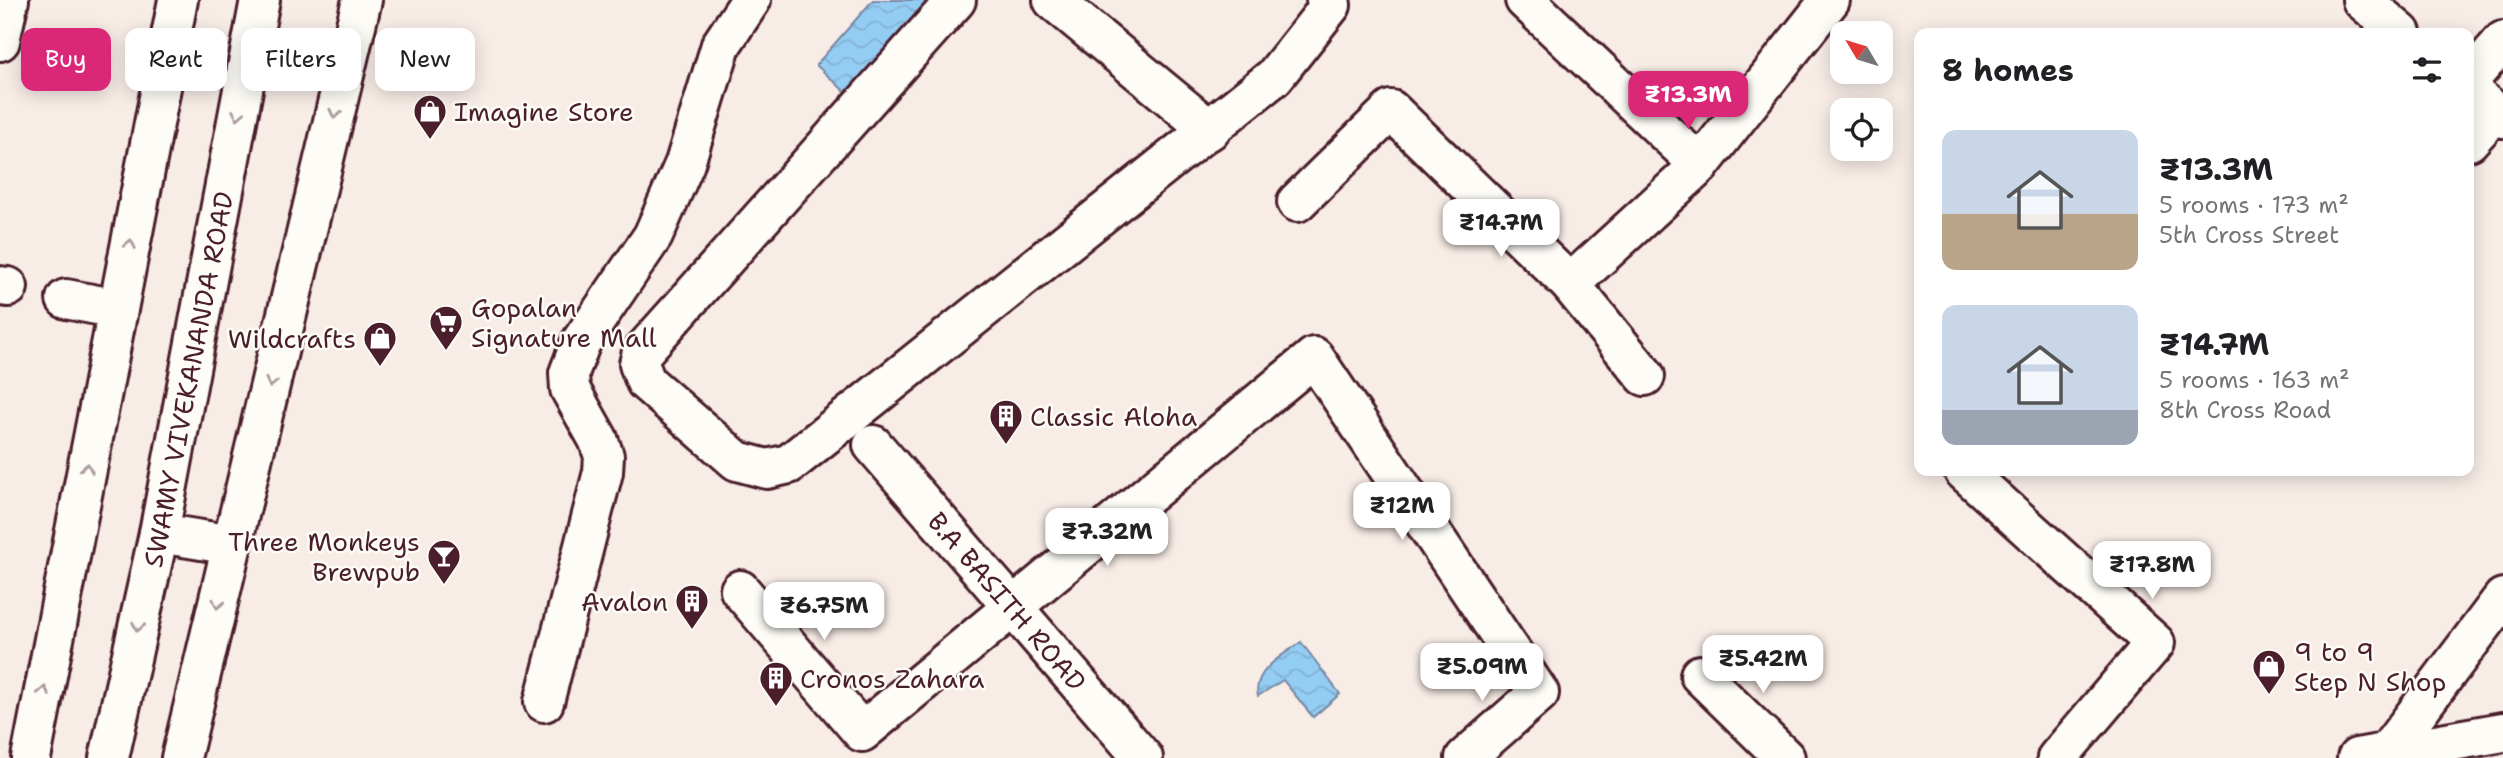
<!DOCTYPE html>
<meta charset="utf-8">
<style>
:root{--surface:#fff;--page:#f2f2f2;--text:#202124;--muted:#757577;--accent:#db2777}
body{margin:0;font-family:"Shantell Sans",sans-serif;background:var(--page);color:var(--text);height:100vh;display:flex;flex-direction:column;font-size:26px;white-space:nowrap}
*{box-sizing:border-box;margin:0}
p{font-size:23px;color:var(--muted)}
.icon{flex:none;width:38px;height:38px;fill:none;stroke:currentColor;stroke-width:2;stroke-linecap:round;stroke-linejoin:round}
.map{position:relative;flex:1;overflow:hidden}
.side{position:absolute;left:1914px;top:28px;width:560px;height:448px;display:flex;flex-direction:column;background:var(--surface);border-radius:14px;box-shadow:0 4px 18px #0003}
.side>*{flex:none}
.banner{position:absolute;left:21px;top:28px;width:665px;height:63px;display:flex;gap:14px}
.needle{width:46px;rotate:308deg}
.fabs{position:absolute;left:1830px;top:21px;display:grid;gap:14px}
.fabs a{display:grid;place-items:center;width:63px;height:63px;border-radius:14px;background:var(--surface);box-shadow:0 4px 18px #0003;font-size:35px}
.price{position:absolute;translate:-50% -60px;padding:0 16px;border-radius:14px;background:#fff;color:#222;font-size:23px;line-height:46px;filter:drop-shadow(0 2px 4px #0008)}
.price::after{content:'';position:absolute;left:50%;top:42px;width:21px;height:16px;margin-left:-10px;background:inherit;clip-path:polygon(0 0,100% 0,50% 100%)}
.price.active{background:var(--accent);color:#fff}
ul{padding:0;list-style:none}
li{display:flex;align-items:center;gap:21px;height:175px;padding:0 28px}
li span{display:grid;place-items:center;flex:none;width:196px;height:140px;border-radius:14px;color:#555}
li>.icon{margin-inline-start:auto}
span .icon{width:84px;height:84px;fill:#fffc;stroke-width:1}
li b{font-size:30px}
h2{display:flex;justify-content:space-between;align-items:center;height:84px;padding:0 28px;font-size:30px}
.chip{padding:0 24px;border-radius:14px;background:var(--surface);box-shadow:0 4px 18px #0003;font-size:24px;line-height:63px}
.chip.active{background:var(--accent);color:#fff}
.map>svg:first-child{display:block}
</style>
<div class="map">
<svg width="2503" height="758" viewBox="0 0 2503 758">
<defs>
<pattern id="water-waves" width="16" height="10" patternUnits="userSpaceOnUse" patternTransform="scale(1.75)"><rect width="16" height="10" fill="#94cdf3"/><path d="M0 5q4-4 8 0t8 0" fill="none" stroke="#81b0d0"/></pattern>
</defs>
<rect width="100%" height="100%" fill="#f8ece6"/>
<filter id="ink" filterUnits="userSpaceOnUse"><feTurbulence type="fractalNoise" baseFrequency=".0143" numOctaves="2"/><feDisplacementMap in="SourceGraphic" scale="14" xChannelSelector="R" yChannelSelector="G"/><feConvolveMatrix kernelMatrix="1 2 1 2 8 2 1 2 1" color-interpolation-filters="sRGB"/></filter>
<g filter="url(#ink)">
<!-- water -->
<g fill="url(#water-waves)" stroke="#7687a3" stroke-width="2">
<polygon points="873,0 923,0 933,9 853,99 816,65"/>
<path d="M1301,642L1340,694L1313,717L1283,680L1258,696C1252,671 1283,655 1301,642Z"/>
</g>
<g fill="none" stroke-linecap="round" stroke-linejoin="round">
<defs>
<g id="minor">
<polyline points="956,0 642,352 639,364 646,382 737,461 767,469 789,464 1274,77 1331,5 1326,0"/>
<polyline points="1053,0 1210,130"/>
<polyline points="1525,0 1700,165"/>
<polyline points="0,41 9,0"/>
<polyline points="2469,80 2503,41"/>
<polyline points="2469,141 2495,112"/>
<polyline points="1297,202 1391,110 1570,284 1645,376"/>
<polyline points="1570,284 1700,165 1830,0"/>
<polyline points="0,286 8,287"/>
<polyline points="66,299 118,309"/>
<path id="s1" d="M873,445L1143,758"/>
<polyline points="1964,471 2155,643 2057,758"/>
<polyline points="159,533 232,545"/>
<polyline points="740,590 862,732 1314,357 1539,693 1465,758"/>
<polyline points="1700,675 1785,758"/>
<polyline points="544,702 603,472 604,456 598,439 570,389 569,373 581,342 653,236 685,163 721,45 751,0"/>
<polyline points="2388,751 2503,598"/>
<polyline points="181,758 362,0"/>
<polyline points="2357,758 2503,732"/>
</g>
<g id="major">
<polyline points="2362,0 2401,33"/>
<polyline points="2469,91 2503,118"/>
<polyline points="31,758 178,0"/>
<path id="s2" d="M109,758L159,533L260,0"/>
</g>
</defs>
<!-- minor casing -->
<use href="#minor" stroke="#4a1f2b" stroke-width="44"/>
<!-- major casing -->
<use href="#major" stroke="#4a1f2b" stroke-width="44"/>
<!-- minor -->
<use href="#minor" stroke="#fdfcf7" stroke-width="38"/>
<!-- major -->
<use href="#major" stroke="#fdfcf7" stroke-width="38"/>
</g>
<!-- one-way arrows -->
<defs><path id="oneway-chevron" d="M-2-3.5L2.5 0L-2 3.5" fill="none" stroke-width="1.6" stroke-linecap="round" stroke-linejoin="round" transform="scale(1.75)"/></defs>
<g stroke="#ac999b">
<use href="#oneway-chevron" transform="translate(335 114) rotate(103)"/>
<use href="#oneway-chevron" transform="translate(238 115) rotate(101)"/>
<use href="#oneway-chevron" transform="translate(130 244) rotate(-79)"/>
<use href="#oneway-chevron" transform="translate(271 383) rotate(103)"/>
<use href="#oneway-chevron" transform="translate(87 468) rotate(-79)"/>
<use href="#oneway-chevron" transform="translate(218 604) rotate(103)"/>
<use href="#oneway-chevron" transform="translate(138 627) rotate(102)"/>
<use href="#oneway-chevron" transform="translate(44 691) rotate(-79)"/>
</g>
</g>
<!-- icons -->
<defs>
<symbol id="shop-pin" viewBox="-11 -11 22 30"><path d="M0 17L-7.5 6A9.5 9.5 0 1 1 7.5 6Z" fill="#4a1f2b" stroke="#fdfcf7"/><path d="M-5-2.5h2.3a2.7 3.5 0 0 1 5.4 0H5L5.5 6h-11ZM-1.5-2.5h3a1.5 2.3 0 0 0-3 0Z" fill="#fff"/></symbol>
<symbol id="supermarket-pin" viewBox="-11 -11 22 30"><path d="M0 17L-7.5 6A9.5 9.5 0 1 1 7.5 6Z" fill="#4a1f2b" stroke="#fdfcf7"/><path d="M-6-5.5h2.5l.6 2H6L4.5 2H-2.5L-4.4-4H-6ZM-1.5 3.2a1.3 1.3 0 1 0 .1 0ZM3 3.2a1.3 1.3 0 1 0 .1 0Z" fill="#fff"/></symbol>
<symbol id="building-pin" viewBox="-11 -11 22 30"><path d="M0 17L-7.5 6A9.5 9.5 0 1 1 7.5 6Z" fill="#4a1f2b" stroke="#fdfcf7"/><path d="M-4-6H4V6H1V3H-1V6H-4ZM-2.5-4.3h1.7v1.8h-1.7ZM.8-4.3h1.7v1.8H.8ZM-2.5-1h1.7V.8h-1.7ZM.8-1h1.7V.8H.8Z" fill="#fff"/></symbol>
<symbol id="bar-pin" viewBox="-11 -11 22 30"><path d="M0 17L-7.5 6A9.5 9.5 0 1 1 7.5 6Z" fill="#4a1f2b" stroke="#fdfcf7"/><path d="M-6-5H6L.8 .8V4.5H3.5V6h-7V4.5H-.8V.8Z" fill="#fff"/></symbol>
</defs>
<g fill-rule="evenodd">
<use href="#shop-pin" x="411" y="92" width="38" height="52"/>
<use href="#supermarket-pin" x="427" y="303" width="38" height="52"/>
<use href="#shop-pin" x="361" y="319" width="38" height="52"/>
<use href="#building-pin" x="987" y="397" width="38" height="52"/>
<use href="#bar-pin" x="425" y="537" width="38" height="52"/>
<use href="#building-pin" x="673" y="582" width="38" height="52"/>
<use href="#shop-pin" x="2250" y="647" width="38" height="52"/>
<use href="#building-pin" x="757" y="659" width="38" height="52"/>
</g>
<g text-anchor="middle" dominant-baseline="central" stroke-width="5" stroke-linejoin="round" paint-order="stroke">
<!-- poi labels -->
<g font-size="26" fill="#4a1f2b" stroke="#fdfcf7" text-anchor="start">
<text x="454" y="111">Imagine Store</text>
<text x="471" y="307">Gopalan<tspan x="471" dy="30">Signature Mall</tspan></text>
<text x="356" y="338" text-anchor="end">Wildcrafts</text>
<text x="1030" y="416">Classic Aloha</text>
<text x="420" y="541" text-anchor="end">Three Monkeys<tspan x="420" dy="30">Brewpub</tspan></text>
<text x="668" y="601" text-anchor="end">Avalon</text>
<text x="2294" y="651">9 to 9<tspan x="2294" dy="30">Step N Shop</tspan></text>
<text x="800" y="678">Cronos Zahara</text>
</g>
<!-- street labels -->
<g font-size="26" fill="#4a1f2b" stroke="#fdfcf7">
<text stroke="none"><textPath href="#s2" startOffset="387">SWAMY VIVEKANANDA ROAD</textPath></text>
<text stroke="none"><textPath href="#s1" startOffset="206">B.A BASITH ROAD</textPath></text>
</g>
</g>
</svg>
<div class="fabs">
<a><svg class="needle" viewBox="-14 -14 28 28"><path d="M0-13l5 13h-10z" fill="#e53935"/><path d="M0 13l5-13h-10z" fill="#757577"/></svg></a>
<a><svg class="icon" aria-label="locate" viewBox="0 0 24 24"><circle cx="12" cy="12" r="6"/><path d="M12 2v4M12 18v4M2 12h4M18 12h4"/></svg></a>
</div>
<b class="price active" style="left:1688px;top:131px">₹13.3M</b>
<b class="price" style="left:1501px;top:259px">₹14.7M</b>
<b class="price" style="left:1402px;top:542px">₹12M</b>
<b class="price" style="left:1107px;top:568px">₹7.32M</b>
<b class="price" style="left:2152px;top:601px">₹17.8M</b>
<b class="price" style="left:824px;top:642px">₹6.75M</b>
<b class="price" style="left:1763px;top:695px">₹5.42M</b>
<b class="price" style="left:1482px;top:703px">₹5.09M</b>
<div class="banner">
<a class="chip active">Buy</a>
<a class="chip">Rent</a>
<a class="chip">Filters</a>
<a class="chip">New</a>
</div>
<section class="side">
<h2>8 homes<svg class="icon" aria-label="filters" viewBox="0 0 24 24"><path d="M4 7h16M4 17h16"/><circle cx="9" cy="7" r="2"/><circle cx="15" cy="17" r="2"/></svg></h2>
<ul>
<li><span style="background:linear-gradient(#c9d6e8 60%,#b9a48a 0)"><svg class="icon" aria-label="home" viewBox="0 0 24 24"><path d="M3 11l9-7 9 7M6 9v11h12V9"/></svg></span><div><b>₹13.3M</b><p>5 rooms · 173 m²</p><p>5th Cross Street</p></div></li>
<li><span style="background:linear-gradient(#c9d6e8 75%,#9aa5b1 0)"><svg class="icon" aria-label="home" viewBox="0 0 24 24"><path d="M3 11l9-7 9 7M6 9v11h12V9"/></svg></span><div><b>₹14.7M</b><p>5 rooms · 163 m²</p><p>8th Cross Road</p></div></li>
</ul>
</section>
</div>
